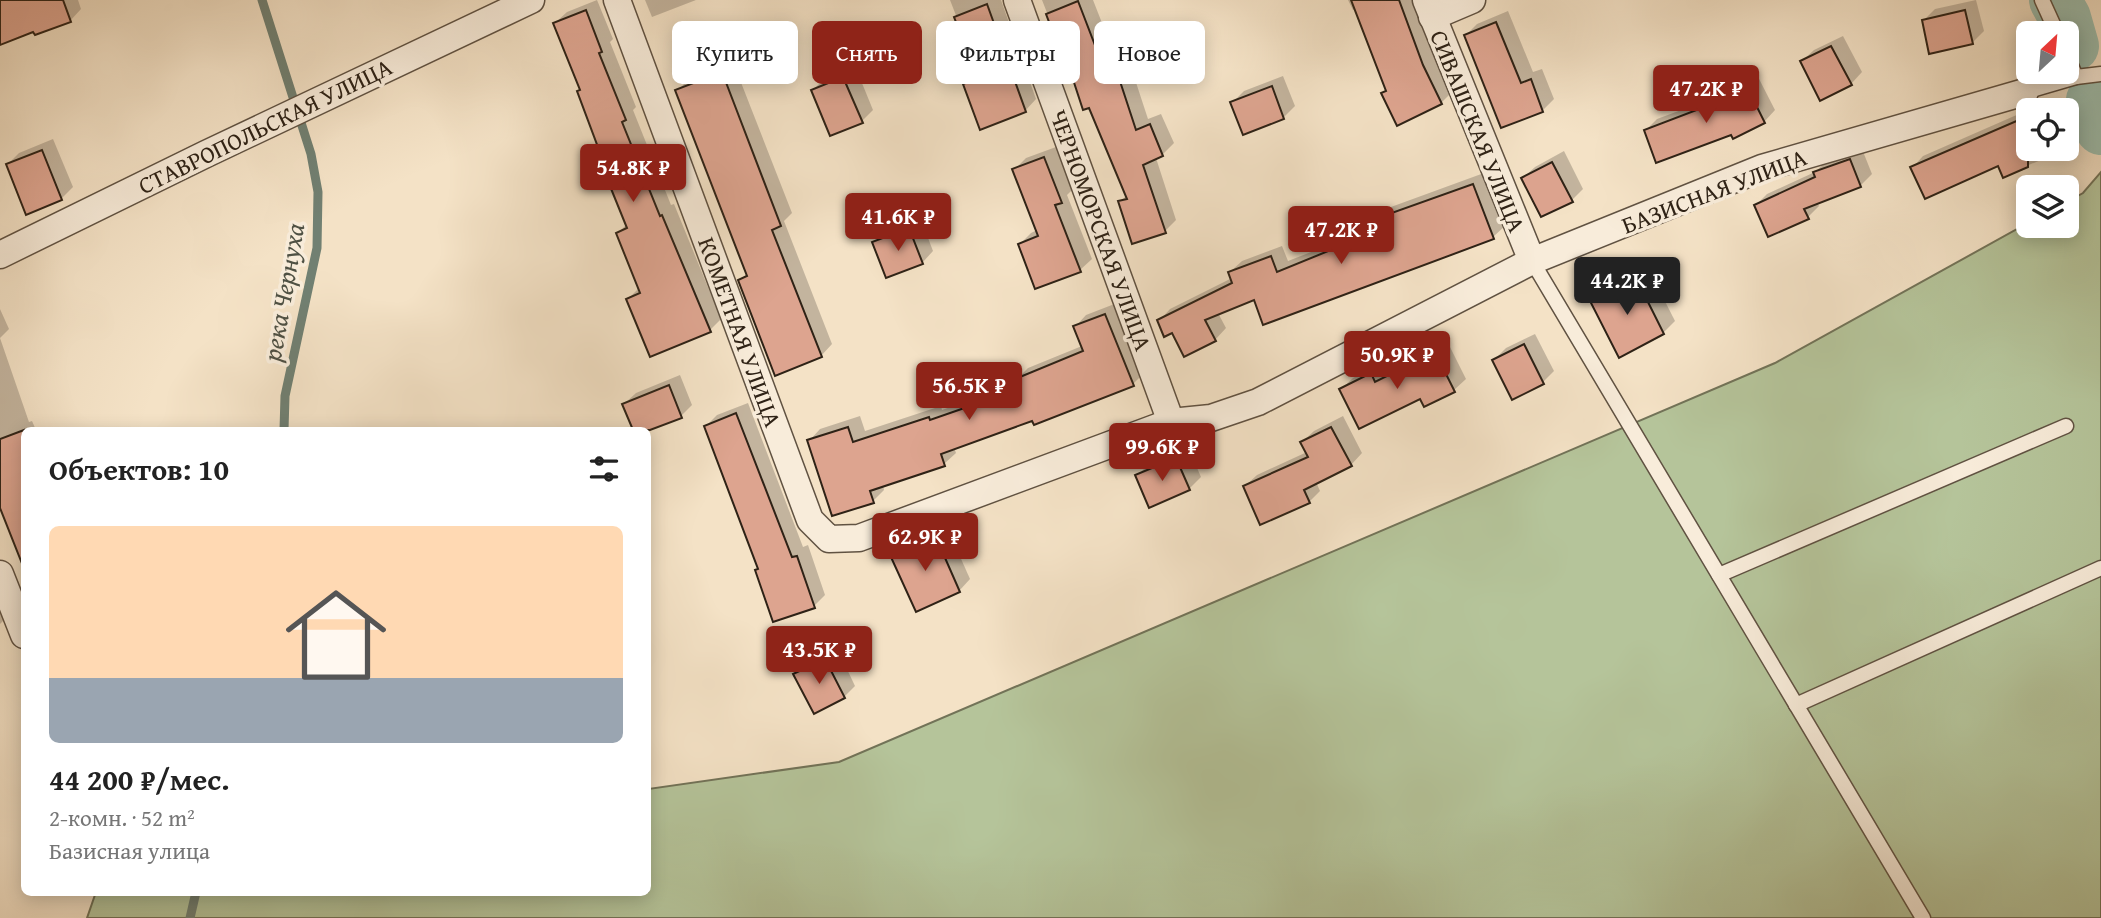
<!DOCTYPE html>
<html lang="ru">
<meta charset="utf-8">
<style>
:root{--surface:#fff;--page:#f6f6f6;--text:#222;--muted:#767676;--line:#e0e0e0;--accent:#8f2418}
body{margin:0;font-family:"Gentium Book Plus",serif;background:var(--page);color:var(--text);height:100vh;display:flex;flex-direction:column;font-size:26px;white-space:nowrap}
*{box-sizing:border-box;margin:0}
p{font-size:23px;color:var(--muted)}
.icon{flex:none;width:38px;height:38px;fill:none;stroke:currentColor;stroke-width:2;stroke-linecap:round;stroke-linejoin:round}
.map{position:relative;flex:1;overflow:hidden}
.details{position:absolute;left:21px;top:427px;width:630px;height:469px;display:flex;flex-direction:column;background:var(--surface);border-radius:10px;box-shadow:0 4px 18px #0003}
.details>*{flex:none}
.guide{position:absolute;left:672px;top:21px;width:665px;height:63px;display:flex;gap:14px}
.needle{width:46px;rotate:26deg}
.fabs{position:absolute;left:2016px;top:21px;display:grid;gap:14px}
.fabs a{display:grid;place-items:center;width:63px;height:63px;border-radius:10px;background:var(--surface);box-shadow:0 4px 18px #0003;font-size:35px}
.price{position:absolute;translate:-50% -60px;padding:0 16px;border-radius:7px;background:var(--accent);color:#fff;font-size:23px;line-height:46px;filter:drop-shadow(0 2px 4px #0008)}
.price::after{content:'';position:absolute;left:50%;top:42px;width:21px;height:16px;margin-left:-10px;background:inherit;clip-path:polygon(0 0,100% 0,50% 100%)}
.price.active{background:#222;color:#fff}
ul{padding:0;list-style:none}
li{display:grid;align-content:center;gap:14px;height:371px;padding:0 28px}
li+li{border-top:2px solid var(--line)}
li span{display:grid;place-items:center;height:217px;border-radius:10px;color:#555}
li>.icon{margin-inline-start:auto}
span .icon{width:126px;height:126px;fill:#fffc;stroke-width:1}
li b{font-size:30px}
h2{display:flex;justify-content:space-between;align-items:center;height:84px;padding:0 28px;font-size:30px}
.pill{padding:0 24px;border-radius:10px;background:var(--surface);box-shadow:0 4px 18px #0003;font-size:24px;line-height:63px}
.pill.active{background:var(--accent);color:#fff}
.map>svg:first-child{display:block}
</style>
<div class="map">
<svg width="2101" height="918" viewBox="0 0 2101 918">
<rect width="100%" height="100%" fill="#f4e2c6"/>
<filter id="stains"><feTurbulence type="fractalNoise" baseFrequency=".00286" numOctaves="4"/><feColorMatrix values="0 0 0 0 .2 0 0 0 0 .09 0 0 0 0 .02 0 0 0 .5 -.17"/></filter>
<radialGradient id="worn" r=".72"><stop offset=".6" stop-color="#630" stop-opacity="0"/><stop offset="1" stop-color="#630" stop-opacity=".3"/></radialGradient>
<!-- green -->
<polygon fill="#b5c49a" stroke="#727358" stroke-width="2" points="2101,172 2101,918 87,918 96,892 648,892 648,789 839,762 1775,363 2028,223 2028,226 2067,226 2067,202 2083,193"/>
<!-- shadow -->
<g fill="#0003">
<polygon points="0,0 78,0 81,9 70,21 34,29 0,43"/>
<polygon points="597,0 613,39 610,42 636,107 633,110 671,205 674,204 721,319 710,330 628,299 640,287 618,233 627,224 581,89 555,23 567,12"/>
<polygon points="645,0 696,0 652,17"/>
<polygon points="950,0 1001,0 1036,99 1025,111 965,84 978,72"/>
<polygon points="1042,0 1093,0 1115,56 1126,52 1148,119 1161,114 1174,143 1162,155 1156,158 1176,220 1165,231 1120,202 1127,195 1066,52 1063,53"/>
<polygon points="1348,0 1412,0 1453,91 1441,103 1383,93 1387,90 1356,9 1353,10"/>
<polygon points="1976,0 1984,31 1972,43 1923,21 1935,9"/>
<polygon points="1508,11 1533,72 1542,69 1554,99 1542,111 1466,35 1477,24"/>
<polygon points="1843,36 1862,72 1851,84 1802,61 1814,50"/>
<polygon points="733,62 792,213 784,221 832,344 821,356 740,280 748,273 677,91 689,79"/>
<polygon points="855,66 873,110 862,121 813,90 824,79"/>
<polygon points="1756,73 1775,110 1764,122 1732,133 1646,130 1657,119 1719,96 1727,88"/>
<polygon points="1283,76 1295,106 1283,118 1232,103 1244,91"/>
<polygon points="2040,105 2042,110 2029,110"/>
<polygon points="2028,110 2028,149 2055,149 2046,158 2004,175 1999,163 1912,168 1923,156"/>
<polygon points="53,139 73,187 61,199 8,164 19,153"/>
<polygon points="1056,147 1072,190 1067,195 1092,259 1080,270 1020,244 1031,233 1037,230 1014,170 1026,158"/>
<polygon points="1862,149 1872,174 1860,186 1817,202 1819,206 1808,217 1756,205 1767,194 1815,172 1827,161"/>
<polygon points="1564,151 1583,189 1572,200 1523,178 1535,167"/>
<polygon points="1484,173 1505,226 1493,237 1255,298 1218,313 1226,328 1215,340 1173,331 1159,321 1170,309 1232,278 1230,272 1242,261 1282,246 1288,261 1360,233 1357,227 1369,215"/>
<polygon points="920,217 933,251 922,263 874,242 886,231"/>
<polygon points="1647,266 1675,321 1663,333 1591,300 1603,288"/>
<polygon points="1117,303 1144,373 1133,384 954,447 956,453 944,464 883,485 884,490 873,501 809,441 820,429 860,416 865,431 941,406 942,410 1018,383 1017,379 1028,368 1082,346 1075,327 1086,315"/>
<polygon points="0,309 9,329 0,338 29,422 32,421 36,430 24,430 24,564 0,506"/>
<polygon points="1535,334 1554,371 1543,382 1494,360 1506,348"/>
<polygon points="1447,341 1466,379 1454,390 1425,405 1421,396 1341,389 1353,378 1382,363 1387,372"/>
<polygon points="680,375 692,405 681,416 645,430 635,430 624,404 636,393"/>
<polygon points="748,403 803,547 808,545 825,595 814,606 760,568 706,426 717,415"/>
<polygon points="1343,416 1362,453 1351,465 1316,482 1320,491 1309,502 1245,486 1257,475 1307,452 1302,442 1314,431"/>
<polygon points="1188,447 1201,477 1189,489 1137,476 1149,464"/>
<polygon points="946,525 970,579 959,591 892,556 904,544"/>
<polygon points="0,606 5,619 0,624"/>
<polygon points="837,648 855,686 844,697 796,675 807,663"/>
</g>
<g fill="none" stroke-linecap="round" stroke-linejoin="round">
<!-- stream -->
<g stroke="#718072" stroke-width="9">
<polyline points="262,0 311,154 318,192 317,248 285,396 284,430"/>
<polyline points="190,918 196,892"/>
</g>
<!-- river -->
<g stroke="#9dbfaf" stroke-width="52">
<polyline points="2055,0 2065,18 2073,46"/>
<polyline points="2092,100 2101,129"/>
</g>
</g>
<!-- building -->
<g fill="#dda48f" stroke="#2e2216" stroke-width="2">
<polygon points="0,0 63,0 71,22 35,35 33,32 0,45"/>
<polygon points="1351,0 1399,0 1423,65 1442,104 1397,126 1381,93 1386,91"/>
<polygon points="1078,1 1103,66 1114,63 1136,130 1150,124 1163,156 1143,165 1166,233 1132,244 1118,201 1127,199 1089,108 1083,110 1065,55 1062,56 1046,14"/>
<polygon points="987,4 1026,112 980,130 963,84 978,78 954,17"/>
<polygon points="586,10 602,52 599,53 626,120 622,122 660,216 662,215 711,332 650,357 626,299 640,293 616,233 627,228 599,159 602,158 577,91 580,90 553,23"/>
<polygon points="1965,10 1973,44 1929,54 1922,20"/>
<polygon points="1496,22 1521,83 1531,79 1543,112 1501,128 1464,35"/>
<polygon points="1831,46 1852,85 1820,101 1800,61"/>
<polygon points="722,72 781,226 772,230 822,357 775,376 738,280 747,276 675,90"/>
<polygon points="843,77 863,123 830,136 811,90"/>
<polygon points="1745,83 1765,123 1733,139 1731,135 1656,163 1644,130 1715,103 1713,99"/>
<polygon points="1272,86 1284,119 1243,135 1230,102"/>
<polygon points="2028,116 2028,167 2003,178 1998,166 1925,199 1910,167"/>
<polygon points="42,150 62,200 26,215 6,164"/>
<polygon points="1044,157 1062,203 1055,205 1081,272 1035,289 1018,244 1038,236 1012,169"/>
<polygon points="1850,159 1861,187 1804,209 1809,219 1768,237 1754,205 1815,177 1813,172"/>
<polygon points="1552,162 1573,202 1541,217 1521,178"/>
<polygon points="1473,184 1494,239 1263,325 1254,300 1205,320 1216,341 1184,357 1172,333 1164,337 1157,320 1232,283 1228,272 1271,256 1277,272 1360,238 1355,226"/>
<polygon points="909,228 923,264 886,278 872,242"/>
<polygon points="1635,276 1664,334 1619,358 1589,299"/>
<polygon points="1105,314 1134,386 1034,425 1032,421 941,454 945,466 870,491 874,503 832,516 807,440 848,427 853,442 929,417 930,420 1019,389 1015,379 1083,351 1073,326"/>
<polygon points="1524,344 1544,384 1512,400 1492,360"/>
<polygon points="1435,352 1455,392 1424,407 1420,399 1359,429 1339,389 1371,373 1375,382"/>
<polygon points="669,385 682,418 650,430 633,430 622,404"/>
<polygon points="736,413 792,557 797,556 815,608 773,622 755,570 758,569 704,426"/>
<polygon points="1331,427 1352,466 1304,490 1310,503 1260,525 1243,486 1308,457 1300,442"/>
<polygon points="24,430 24,566 23,566 0,508 0,439"/>
<polygon points="1176,458 1190,490 1149,508 1135,475"/>
<polygon points="935,535 960,592 916,612 890,555"/>
<polygon points="825,659 845,698 814,714 793,674"/>
</g>
<g fill="none" stroke-linecap="round" stroke-linejoin="round">
<defs>
<g id="lane">
<polyline points="2042,0 2057,33"/>
<polyline points="2067,56 2076,77"/>
<polyline points="2025,92 2076,77 2101,74"/>
<polyline points="1532,261 1923,918"/>
<polyline points="1719,575 2066,426"/>
<polyline points="1796,705 2101,568"/>
</g>
<g id="street">
<polyline points="617,0 810,520 829,539 859,538 1171,422 1211,418 1258,402 1532,261 1762,168 2025,92"/>
<polyline points="1017,0 1171,422"/>
<polyline points="1426,0 1532,261"/>
<polyline points="1432,17 1472,0"/>
<polyline points="0,255 206,154 531,0"/>
<polyline points="0,574 24,635"/>
</g>
</defs>
<!-- lane casing -->
<use href="#lane" stroke="#605242" stroke-width="17"/>
<!-- street casing -->
<use href="#street" stroke="#605242" stroke-width="29"/>
<!-- lane -->
<use href="#lane" stroke="#f8ecda" stroke-width="14"/>
<!-- street -->
<use href="#street" stroke="#f8ecda" stroke-width="26"/>
</g>
<g text-anchor="middle" dominant-baseline="central" stroke-width="7" stroke-linejoin="round" paint-order="stroke">
<!-- street labels -->
<g font-size="24" fill="#2e2216" stroke="#f8ecda">
<text transform="translate(265 126) rotate(-26)">СТАВРОПОЛЬСКАЯ УЛИЦА</text>
<text transform="translate(1478 131) rotate(68)">СИВАШСКАЯ УЛИЦА</text>
<text transform="translate(1714 191) rotate(-21)">БАЗИСНАЯ УЛИЦА</text>
<text transform="translate(1101 230) rotate(70)">ЧЕРНОМОРСКАЯ УЛИЦА</text>
<text transform="translate(740 332) rotate(70)">КОМЕТНАЯ УЛИЦА</text>
</g>
<!-- water labels -->
<g font-size="26" font-style="italic" fill="#4f5144" stroke="#f8ecda">
<text transform="translate(283 292) rotate(-80)">река Чернуха</text>
</g>
</g>
<rect width="100%" height="100%" filter="url(#stains)"/>
<rect width="100%" height="100%" fill="url(#worn)"/>
</svg>
<div class="fabs">
<a><svg class="needle" viewBox="-14 -14 28 28"><path d="M0-13l5 13h-10z" fill="#e53935"/><path d="M0 13l5-13h-10z" fill="#767676"/></svg></a>
<a><svg class="icon" aria-label="locate" viewBox="0 0 24 24"><circle cx="12" cy="12" r="6"/><path d="M12 2v4M12 18v4M2 12h4M18 12h4"/></svg></a>
<a><svg class="icon" aria-label="layers" viewBox="0 0 24 24"><path d="M12 4l9 5-9 5-9-5zM3 14l9 5 9-5"/></svg></a>
</div>
<b class="price" style="left:1706px;top:125px">47.2K ₽</b>
<b class="price" style="left:633px;top:204px">54.8K ₽</b>
<b class="price" style="left:898px;top:253px">41.6K ₽</b>
<b class="price" style="left:1341px;top:266px">47.2K ₽</b>
<b class="price active" style="left:1627px;top:317px">44.2K ₽</b>
<b class="price" style="left:1397px;top:391px">50.9K ₽</b>
<b class="price" style="left:969px;top:422px">56.5K ₽</b>
<b class="price" style="left:1162px;top:483px">99.6K ₽</b>
<b class="price" style="left:925px;top:573px">62.9K ₽</b>
<b class="price" style="left:819px;top:686px">43.5K ₽</b>
<div class="guide">
<a class="pill">Купить</a>
<a class="pill active">Снять</a>
<a class="pill">Фильтры</a>
<a class="pill">Новое</a>
</div>
<section class="details">
<h2>Объектов: 10<svg class="icon" aria-label="filters" viewBox="0 0 24 24"><path d="M4 7h16M4 17h16"/><circle cx="9" cy="7" r="2"/><circle cx="15" cy="17" r="2"/></svg></h2>
<ul>
<li><span style="background:linear-gradient(#ffd9b3 70%,#9aa5b1 0)"><svg class="icon" aria-label="home" viewBox="0 0 24 24"><path d="M3 11l9-7 9 7M6 9v11h12V9"/></svg></span><div><b>44 200 ₽/мес.</b><p>2-комн. · 52 m²</p><p>Базисная улица</p></div></li>
</ul>
</section>
</div>
